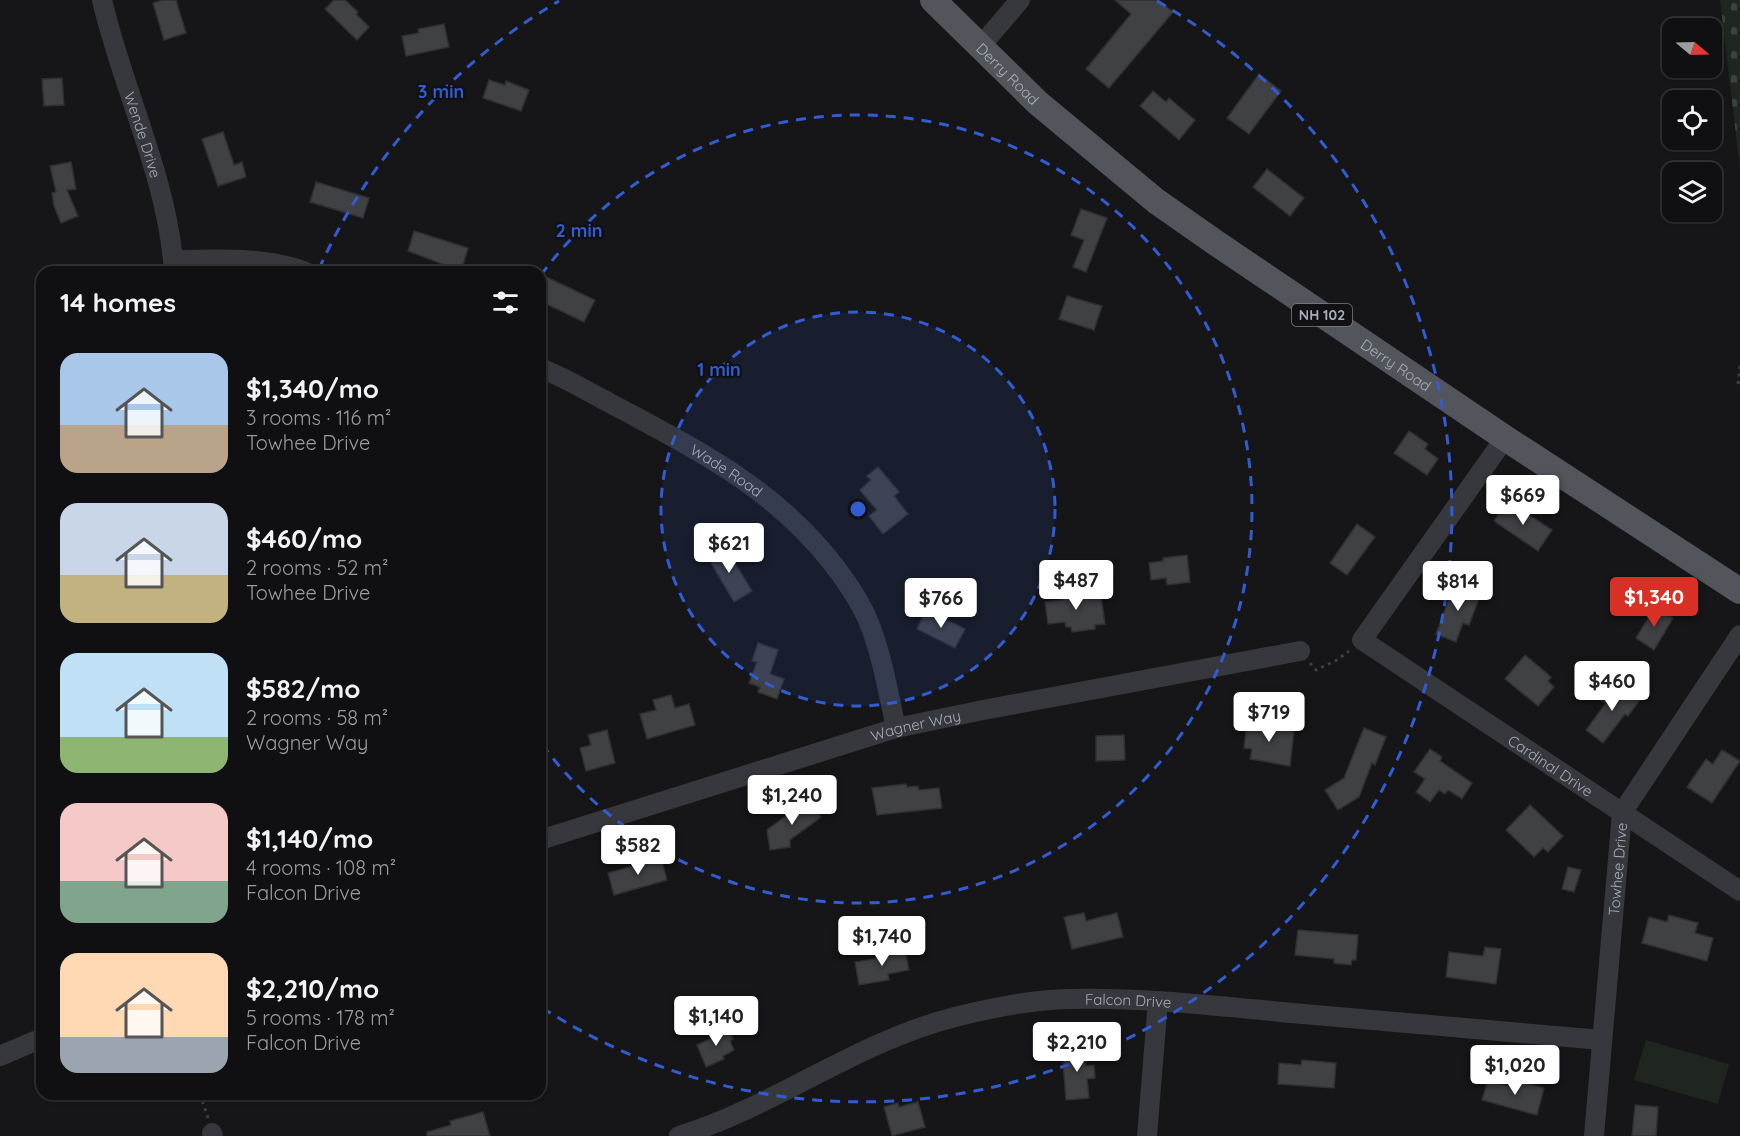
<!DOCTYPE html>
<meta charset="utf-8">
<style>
:root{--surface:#101012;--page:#1e1e20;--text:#f1f3f6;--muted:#9c9d9f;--line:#303032;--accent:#d93025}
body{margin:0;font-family:Quicksand,sans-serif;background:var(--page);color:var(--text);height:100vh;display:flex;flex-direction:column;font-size:22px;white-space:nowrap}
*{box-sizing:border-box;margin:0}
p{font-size:20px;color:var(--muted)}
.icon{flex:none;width:33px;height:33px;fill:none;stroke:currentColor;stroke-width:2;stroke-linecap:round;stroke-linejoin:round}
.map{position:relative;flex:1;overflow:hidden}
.drawer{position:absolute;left:36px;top:266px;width:510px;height:834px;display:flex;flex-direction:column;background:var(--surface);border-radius:18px;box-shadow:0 2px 4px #0004,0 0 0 2px var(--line)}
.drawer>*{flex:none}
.needle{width:39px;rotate:109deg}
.tools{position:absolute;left:1662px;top:18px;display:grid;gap:12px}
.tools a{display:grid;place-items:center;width:60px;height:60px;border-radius:12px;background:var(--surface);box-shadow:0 2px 4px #0004,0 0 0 2px var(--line);font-size:30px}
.price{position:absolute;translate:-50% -51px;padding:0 14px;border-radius:6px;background:#fff;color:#222;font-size:20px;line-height:39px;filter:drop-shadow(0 2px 3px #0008)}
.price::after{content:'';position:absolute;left:50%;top:36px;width:18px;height:14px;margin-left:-9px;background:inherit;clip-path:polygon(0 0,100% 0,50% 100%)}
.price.active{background:var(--accent);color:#fff}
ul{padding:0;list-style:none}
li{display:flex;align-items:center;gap:18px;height:150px;padding:0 24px}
li span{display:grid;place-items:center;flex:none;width:168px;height:120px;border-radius:18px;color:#555}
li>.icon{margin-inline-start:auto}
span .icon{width:72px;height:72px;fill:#fffc;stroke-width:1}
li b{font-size:26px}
h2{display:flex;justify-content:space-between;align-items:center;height:72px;padding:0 24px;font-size:26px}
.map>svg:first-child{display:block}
</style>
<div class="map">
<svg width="1740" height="1136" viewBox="0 0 1740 1136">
<defs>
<pattern id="cemetery-stones" width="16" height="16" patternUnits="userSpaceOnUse" patternTransform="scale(1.5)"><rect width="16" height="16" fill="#1e261f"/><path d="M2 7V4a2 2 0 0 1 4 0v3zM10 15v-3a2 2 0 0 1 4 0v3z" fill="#3c433d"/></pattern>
</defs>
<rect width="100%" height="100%" fill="#161618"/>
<!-- cemetery -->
<polygon fill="url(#cemetery-stones)" points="1720,0 1740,0 1740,169"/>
<!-- park -->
<polygon fill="#1e261f" points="1646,1040 1729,1064 1718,1104 1634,1080"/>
<!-- building -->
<g fill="#404145" stroke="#303034" stroke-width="1.5">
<polygon points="162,0 176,0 186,33 164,40 153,3"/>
<polygon points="334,0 345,0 358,12 356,14 369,27 357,40 325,9"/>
<polygon points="1115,0 1158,0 1173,12 1109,88 1086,69 1131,14"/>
<polygon points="444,24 449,47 406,56 402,36 419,33 418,29"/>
<polygon points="1259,74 1281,91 1249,134 1227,118"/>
<polygon points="62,78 64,105 44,106 42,79"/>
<polygon points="489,80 505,85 506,81 529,90 521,111 483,98"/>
<polygon points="1153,91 1166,102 1169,98 1195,120 1179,140 1140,106"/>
<polygon points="223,132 234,165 242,162 246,177 218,186 202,139"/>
<polygon points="71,162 76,189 67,190 78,216 61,223 54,206 52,193 56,192 50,166"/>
<polygon points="1267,169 1304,198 1290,216 1253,187"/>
<polygon points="316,182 369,198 363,218 310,202"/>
<polygon points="1081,209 1107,218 1086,272 1073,267 1084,240 1071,235"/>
<polygon points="414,231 468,248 461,271 408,251"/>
<polygon points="540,274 595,300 584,322 540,301"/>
<polygon points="1067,296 1102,306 1094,330 1059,319"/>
<polygon points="1409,431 1428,444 1425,449 1438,459 1427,475 1394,453"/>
<polygon points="878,467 899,492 894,496 908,514 883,534 869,516 877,510 860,490 871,480 867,476"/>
<polygon points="1507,500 1552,530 1538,551 1494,521"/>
<polygon points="1357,524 1375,537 1347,575 1330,563"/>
<polygon points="724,545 752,591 734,602 707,556"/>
<polygon points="1187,555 1190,582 1167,585 1166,578 1151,580 1149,563 1163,561 1163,558"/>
<polygon points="1455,583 1481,593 1469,625 1463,623 1456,642 1436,634"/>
<polygon points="1083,588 1084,598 1101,596 1105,624 1095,625 1095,629 1072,632 1071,627 1066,627 1065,622 1048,624 1045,602 1062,600 1061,591"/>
<polygon points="921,590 935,597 930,609 916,603"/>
<polygon points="1655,607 1673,618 1654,650 1636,638"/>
<polygon points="926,610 965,629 955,648 917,629"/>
<polygon points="758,643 778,650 770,674 784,679 777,699 758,692 760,687 749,683 757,662 752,661"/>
<polygon points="1525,655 1551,677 1548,681 1554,687 1538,706 1505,679"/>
<polygon points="1620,685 1640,700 1628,716 1625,714 1603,743 1586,730 1606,703 1599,699 1609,686 1615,691"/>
<polygon points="671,695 675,708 689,704 695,725 647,739 640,714 656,710 653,700"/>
<polygon points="1247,721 1275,725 1275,729 1294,731 1290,766 1250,759 1252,749 1244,748"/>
<polygon points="1364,728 1386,737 1375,765 1372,763 1359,797 1338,810 1325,790 1344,778"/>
<polygon points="607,730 615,763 586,771 580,748 591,745 588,735"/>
<polygon points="1124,735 1125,760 1096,761 1096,736"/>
<polygon points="1430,749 1442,757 1440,761 1472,783 1462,799 1448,790 1445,794 1439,790 1430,802 1416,792 1425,779 1414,772"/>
<polygon points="1722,750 1740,761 1712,803 1687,787 1706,759 1713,764"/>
<polygon points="906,784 907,787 918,786 919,790 939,788 942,808 877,815 872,788"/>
<polygon points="808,799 821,817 790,840 790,847 770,850 767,830"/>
<polygon points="1530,805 1563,836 1548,852 1543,848 1534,857 1506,830"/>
<polygon points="661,858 667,880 614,895 608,873"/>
<polygon points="1568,867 1581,870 1574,892 1562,889"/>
<polygon points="1084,913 1086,921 1117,913 1123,937 1072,949 1064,917"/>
<polygon points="1669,915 1698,923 1695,933 1713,938 1707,961 1642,943 1649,917 1667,922"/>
<polygon points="1298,930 1358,935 1356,960 1352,960 1351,965 1334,963 1334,959 1295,955"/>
<polygon points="1485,947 1501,949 1496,984 1446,977 1449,952 1483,956"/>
<polygon points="905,949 909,970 888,974 889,980 859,985 855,962 886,957 885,952"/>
<polygon points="727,1027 733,1039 730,1041 734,1050 723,1056 724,1059 706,1067 697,1045 712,1038 710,1034"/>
<polygon points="1085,1046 1086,1066 1094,1065 1095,1078 1087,1079 1089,1098 1066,1100 1062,1048"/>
<polygon points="1302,1060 1336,1063 1334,1088 1278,1084 1279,1063 1301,1065"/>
<polygon points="1511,1078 1544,1088 1537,1115 1482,1100 1488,1080 1509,1086"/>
<polygon points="918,1102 925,1127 892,1136 884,1107 898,1103 899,1107"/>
<polygon points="1635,1105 1658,1107 1656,1136 1632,1136"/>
<polygon points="483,1112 490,1136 427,1136 427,1132 451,1125 450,1121"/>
</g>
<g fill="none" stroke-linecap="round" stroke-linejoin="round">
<!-- path -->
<g stroke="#3d3f44" stroke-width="3" stroke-dasharray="3 4.5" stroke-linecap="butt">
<polyline points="1738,384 1740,366"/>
<polyline points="1310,663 1316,670 1337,660 1349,651"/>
<polyline points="200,1094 208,1118"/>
</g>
<!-- minor -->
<g stroke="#37383d" stroke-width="20">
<path id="s1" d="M102,0C123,91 168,178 174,272"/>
<polyline points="980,47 1020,0"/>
<path d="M173,260C217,260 264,256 306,272"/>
<path id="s2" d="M540,368C569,379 597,397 625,411C705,454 776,491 833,564C846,581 858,598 867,618C882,653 888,692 896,728"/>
<path id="s3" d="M1505,438L1362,640L1740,891"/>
<path id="s4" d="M540,840L896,728L983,710L1300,651"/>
<polyline points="0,1056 42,1038"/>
<polyline points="212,1133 213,1136"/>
<path id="s5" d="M679,1136C776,1106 856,1042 955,1017C991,1008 1031,1000 1068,999C1143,997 1218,1006 1292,1013C1395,1022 1499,1031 1602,1040"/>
<polyline points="1147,1136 1158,1001"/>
<path id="s6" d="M1594,1136L1622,813L1740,635"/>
</g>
<!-- major -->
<path stroke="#53555c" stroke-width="26" id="s7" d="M933,0L1038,103L1156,201L1216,243L1505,438L1740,591"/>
</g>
<!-- distance rings -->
<circle cx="858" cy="509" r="197" fill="#325cd3" fill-opacity=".12"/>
<g fill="none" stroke="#325cd3" stroke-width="3" stroke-dasharray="10 8">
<circle cx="858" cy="509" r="197"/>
<path d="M541 275A394 394 0 1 1 541 743"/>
<path d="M319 269A590 590 0 0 1 559 1M1157 1A590 590 0 1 1 541 1007"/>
</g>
<g text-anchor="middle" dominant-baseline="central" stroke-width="4.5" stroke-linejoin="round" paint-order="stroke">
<!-- shield labels -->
<rect fill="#111113" stroke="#7b7e86" stroke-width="1.5" x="1292" y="304" width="60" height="22" rx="4.5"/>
<g font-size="14" font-weight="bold" fill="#a8adb8">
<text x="1322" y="315">NH 102</text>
</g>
<!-- street labels -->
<g font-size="15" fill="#a8adb8" stroke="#111113">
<text stroke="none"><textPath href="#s7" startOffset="105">Derry Road</textPath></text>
<text stroke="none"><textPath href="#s1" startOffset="141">Wende Drive</textPath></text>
<text stroke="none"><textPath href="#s7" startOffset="591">Derry Road</textPath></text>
<text stroke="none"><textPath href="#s2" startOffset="213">Wade Road</textPath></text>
<text stroke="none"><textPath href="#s4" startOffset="393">Wagner Way</textPath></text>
<text stroke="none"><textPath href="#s3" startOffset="474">Cardinal Drive</textPath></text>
<text stroke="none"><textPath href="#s6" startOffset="268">Towhee Drive</textPath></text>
<text stroke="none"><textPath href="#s5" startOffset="476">Falcon Drive</textPath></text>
</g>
</g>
<circle cx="858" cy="509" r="9" fill="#325cd3" stroke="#111113" stroke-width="3"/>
<g font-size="18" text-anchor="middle" font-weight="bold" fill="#325cd3" stroke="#111113" stroke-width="4.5" stroke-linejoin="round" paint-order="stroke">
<text x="441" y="98">3 min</text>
<text x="579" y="237">2 min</text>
<text x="719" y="376">1 min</text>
</g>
</svg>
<div class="tools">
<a><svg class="needle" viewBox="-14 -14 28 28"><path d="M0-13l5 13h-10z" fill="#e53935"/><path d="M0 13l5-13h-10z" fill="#9c9d9f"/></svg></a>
<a><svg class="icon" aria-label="locate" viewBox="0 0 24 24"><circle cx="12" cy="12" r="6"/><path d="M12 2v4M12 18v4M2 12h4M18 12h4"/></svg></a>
<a><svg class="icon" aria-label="layers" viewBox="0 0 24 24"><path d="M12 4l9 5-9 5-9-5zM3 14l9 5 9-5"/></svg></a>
</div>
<b class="price" style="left:1523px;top:526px">$669</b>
<b class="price" style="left:729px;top:574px">$621</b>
<b class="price" style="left:1076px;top:611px">$487</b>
<b class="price" style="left:1458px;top:612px">$814</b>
<b class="price active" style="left:1654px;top:628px">$1,340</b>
<b class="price" style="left:941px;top:629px">$766</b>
<b class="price" style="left:1612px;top:712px">$460</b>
<b class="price" style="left:1269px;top:743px">$719</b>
<b class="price" style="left:792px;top:826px">$1,240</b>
<b class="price" style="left:638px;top:876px">$582</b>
<b class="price" style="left:882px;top:967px">$1,740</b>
<b class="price" style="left:716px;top:1047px">$1,140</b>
<b class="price" style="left:1077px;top:1073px">$2,210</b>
<b class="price" style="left:1515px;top:1096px">$1,020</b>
<section class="drawer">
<h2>14 homes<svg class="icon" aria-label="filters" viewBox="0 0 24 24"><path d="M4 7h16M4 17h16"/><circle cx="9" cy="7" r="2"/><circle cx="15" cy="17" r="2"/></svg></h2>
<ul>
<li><span style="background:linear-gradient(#a9c7e8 60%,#b9a48a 0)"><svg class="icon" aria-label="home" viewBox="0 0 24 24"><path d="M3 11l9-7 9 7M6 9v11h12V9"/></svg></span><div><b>$1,340/mo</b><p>3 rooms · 116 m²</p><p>Towhee Drive</p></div></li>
<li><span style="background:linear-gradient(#c9d6e8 60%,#c2b280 0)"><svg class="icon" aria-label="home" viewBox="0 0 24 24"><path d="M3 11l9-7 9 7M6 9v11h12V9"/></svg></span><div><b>$460/mo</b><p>2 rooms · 52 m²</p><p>Towhee Drive</p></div></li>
<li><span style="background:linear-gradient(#bfe0f5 70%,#8fb573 0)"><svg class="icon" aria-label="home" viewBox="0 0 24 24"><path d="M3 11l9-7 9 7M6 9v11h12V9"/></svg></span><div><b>$582/mo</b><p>2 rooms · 58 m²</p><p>Wagner Way</p></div></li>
<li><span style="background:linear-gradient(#f6c9c9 65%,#7fa58c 0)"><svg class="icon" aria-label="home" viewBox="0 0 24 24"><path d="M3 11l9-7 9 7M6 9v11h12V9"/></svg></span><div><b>$1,140/mo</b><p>4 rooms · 108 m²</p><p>Falcon Drive</p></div></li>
<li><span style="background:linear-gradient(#ffd9b3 70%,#9aa5b1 0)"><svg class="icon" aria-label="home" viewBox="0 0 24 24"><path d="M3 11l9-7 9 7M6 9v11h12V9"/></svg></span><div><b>$2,210/mo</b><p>5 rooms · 178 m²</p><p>Falcon Drive</p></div></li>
</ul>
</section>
</div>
